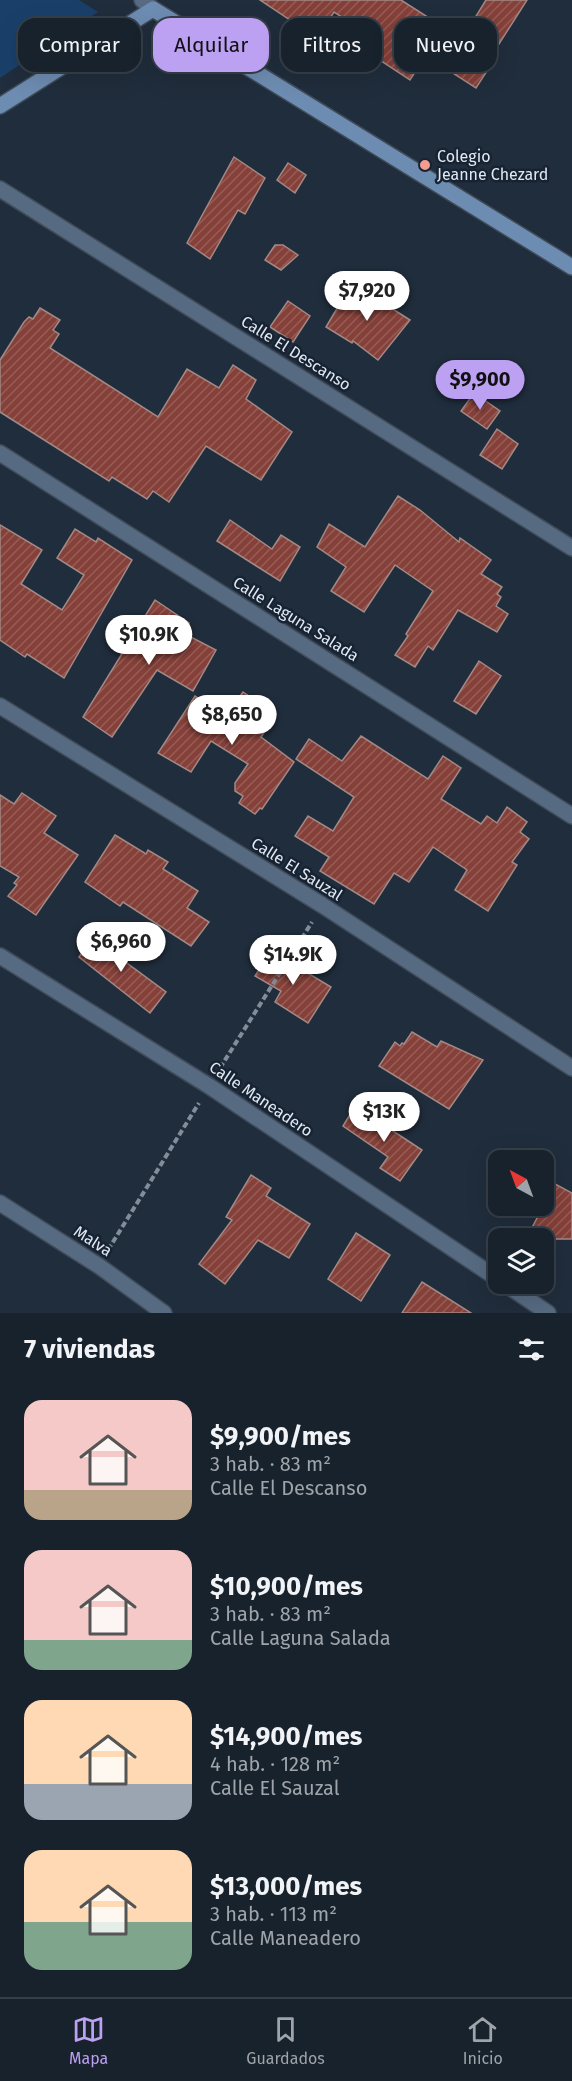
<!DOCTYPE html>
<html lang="es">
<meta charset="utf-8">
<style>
:root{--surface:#18222d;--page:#252f39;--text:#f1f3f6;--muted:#9fa4aa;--line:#363f49;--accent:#bca0f2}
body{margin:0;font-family:"Fira Sans",sans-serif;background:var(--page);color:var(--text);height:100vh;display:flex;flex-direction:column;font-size:22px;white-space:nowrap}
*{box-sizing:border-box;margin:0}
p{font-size:20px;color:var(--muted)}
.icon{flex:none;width:33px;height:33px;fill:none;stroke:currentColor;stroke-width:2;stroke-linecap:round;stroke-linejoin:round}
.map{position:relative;height:1313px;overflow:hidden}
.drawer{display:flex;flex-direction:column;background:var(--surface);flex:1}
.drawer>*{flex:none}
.banner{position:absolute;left:18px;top:18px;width:537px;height:54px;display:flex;gap:12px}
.needle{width:39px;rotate:319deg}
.fabs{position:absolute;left:488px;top:1150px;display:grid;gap:12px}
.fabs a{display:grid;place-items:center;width:66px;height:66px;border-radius:12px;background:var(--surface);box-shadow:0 6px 24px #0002,0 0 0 2px var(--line);font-size:30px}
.price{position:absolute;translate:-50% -51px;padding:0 14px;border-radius:21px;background:#fff;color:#222;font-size:20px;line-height:39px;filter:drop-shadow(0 2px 3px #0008)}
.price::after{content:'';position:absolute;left:50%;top:36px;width:18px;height:14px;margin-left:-9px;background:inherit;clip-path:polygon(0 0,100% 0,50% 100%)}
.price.selected{background:var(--accent);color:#111}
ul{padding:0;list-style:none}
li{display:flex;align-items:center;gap:18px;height:150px;padding:0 24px}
li span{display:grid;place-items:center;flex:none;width:168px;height:120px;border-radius:18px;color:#555}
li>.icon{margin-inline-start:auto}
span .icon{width:72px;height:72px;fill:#fffc;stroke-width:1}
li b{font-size:26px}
h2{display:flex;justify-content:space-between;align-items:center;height:72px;padding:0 24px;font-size:26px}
.tag{padding:0 21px;border-radius:18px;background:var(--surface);box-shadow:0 6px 24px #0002,0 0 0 2px var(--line);font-size:21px;line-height:54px}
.tag.selected{background:var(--accent);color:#111}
.dock{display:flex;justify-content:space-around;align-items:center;height:84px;border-top:2px solid var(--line);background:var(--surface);font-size:16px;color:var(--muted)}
.dock a{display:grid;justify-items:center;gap:3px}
.dock .selected{color:var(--accent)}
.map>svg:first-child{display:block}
</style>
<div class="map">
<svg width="572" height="1313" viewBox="0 0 572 1313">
<defs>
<pattern id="building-hatch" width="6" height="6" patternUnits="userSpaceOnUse" patternTransform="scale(1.5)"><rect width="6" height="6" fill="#854039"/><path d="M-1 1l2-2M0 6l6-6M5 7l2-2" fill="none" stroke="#965c56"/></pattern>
</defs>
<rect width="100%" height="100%" fill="#202d3c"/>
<!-- park -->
<polygon fill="#1a406a" points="0,0 79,0 98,12 0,78"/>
<!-- building -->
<g fill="url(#building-hatch)" stroke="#a38985" stroke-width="1.5">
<polygon points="260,0 401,0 462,39 486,0 527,0 490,58 494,60 476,88 442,66 441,68 424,58 410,80 360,47 369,34 334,12 317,38"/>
<polygon points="234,157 265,178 245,214 238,210 210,259 187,243"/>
<polygon points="288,163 306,175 295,193 277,180"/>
<polygon points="275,245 283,245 298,255 281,270 265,260"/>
<polygon points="352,283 410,320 378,360 353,341 352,343 326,327"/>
<polygon points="288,301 310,316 293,342 270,327"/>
<polygon points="40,308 60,320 53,330 59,334 50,348 158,417 187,369 219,388 233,365 256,380 246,399 292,432 261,480 206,446 169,502 153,491 147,499 112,477 109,481 0,412 0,360 24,322 29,317 33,319"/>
<polygon points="474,393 500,411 487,429 461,411"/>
<polygon points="497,429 518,444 502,469 480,455"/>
<polygon points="398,496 420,510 459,542 460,538 491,560 481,574 502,587 497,594 501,597 496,606 508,614 497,632 458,610 433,650 428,646 415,667 395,655 408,636 406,634 433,591 395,565 364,612 331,591 346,567 317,547 329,524 365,547"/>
<polygon points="230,520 272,549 281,535 300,547 280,581 217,541"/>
<polygon points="0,525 42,550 21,584 62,610 84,575 57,558 75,529 96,542 98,538 132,560 64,678 27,654 25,657 0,640"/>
<polygon points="155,600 189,623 183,633 216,650 193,691 157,670 112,737 83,717"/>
<polygon points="479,661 501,676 476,714 454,701"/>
<polygon points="243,692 276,714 261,737 294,762 262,809 260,808 255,814 239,803 243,796 235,791 235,783 248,764 211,741 191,772 158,753 195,696 226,715"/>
<polygon points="361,736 428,779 443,756 461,768 441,799 481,824 487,816 497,823 507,807 527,822 520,832 529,839 512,862 517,865 488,911 455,890 467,870 433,847 409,882 394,873 374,904 320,871 329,857 295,836 308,816 333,831 354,797 296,759 309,739 342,761"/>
<polygon points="22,793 56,816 44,833 78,855 36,915 8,896 17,885 14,883 19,877 0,866 0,795 14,804"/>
<polygon points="115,835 146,854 148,850 168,862 163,869 198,891 187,908 209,922 191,946 123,902 120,906 85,882"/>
<polygon points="95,932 116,946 112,952 166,992 150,1013 79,957"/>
<polygon points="271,951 331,987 308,1023 275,1002 281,991 255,976"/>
<polygon points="412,1032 437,1047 441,1041 483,1060 449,1109 379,1066 395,1042 400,1046 402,1043 404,1044"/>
<polygon points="355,1106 422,1150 400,1181 380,1168 388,1157 343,1126"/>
<polygon points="251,1175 271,1188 266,1196 310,1224 289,1258 258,1240 225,1284 199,1264 232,1220 226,1217"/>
<polygon points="555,1184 572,1193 572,1239 526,1239"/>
<polygon points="356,1233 390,1255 361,1301 328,1279"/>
<polygon points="422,1282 471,1313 402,1313"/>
</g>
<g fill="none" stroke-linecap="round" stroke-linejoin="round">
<defs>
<g id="street">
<polyline points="142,0 153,9"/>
<polyline points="0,189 572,548"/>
<polyline points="0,453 572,816"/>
<polyline points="0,706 322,905 572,1068"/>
<polyline points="0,956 209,1086 498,1279"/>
<polyline points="0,1203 99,1266 164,1313"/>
<polyline points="505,1284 548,1313"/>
</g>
<polyline id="secondary" points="0,106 153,9 572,267"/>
</defs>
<!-- street casing -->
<use href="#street" stroke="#3f4b59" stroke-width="18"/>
<!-- secondary casing -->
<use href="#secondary" stroke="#3f4b59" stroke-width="18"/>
<!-- path -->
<g stroke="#828d9a" stroke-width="4" stroke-dasharray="6 3" stroke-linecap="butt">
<polyline points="220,1068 312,922"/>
<polyline points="108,1250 199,1103"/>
</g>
<!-- street -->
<use href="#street" stroke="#566a81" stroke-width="15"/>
<!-- secondary -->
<use href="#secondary" stroke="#6d8cb1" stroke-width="15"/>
</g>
<!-- markers -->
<circle fill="#f59c91" stroke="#172332" stroke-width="2" cx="425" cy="165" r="6"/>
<g text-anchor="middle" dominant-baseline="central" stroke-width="5" stroke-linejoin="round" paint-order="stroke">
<!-- poi labels -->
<g font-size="16" fill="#e0e9f3" stroke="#172332" text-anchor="start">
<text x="437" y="156">Colegio<tspan x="437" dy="18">Jeanne Chezard</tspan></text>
</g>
<!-- street labels -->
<g font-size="16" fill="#e0e9f3" stroke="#172332">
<text transform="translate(296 353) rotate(32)">Calle El Descanso</text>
<text transform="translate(296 619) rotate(32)">Calle Laguna Salada</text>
<text transform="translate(297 869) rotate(32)">Calle El Sauzal</text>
<text transform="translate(261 1099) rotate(34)">Calle Maneadero</text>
<text transform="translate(93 1241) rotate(33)">Malva</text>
</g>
</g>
</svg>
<div class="fabs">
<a><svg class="needle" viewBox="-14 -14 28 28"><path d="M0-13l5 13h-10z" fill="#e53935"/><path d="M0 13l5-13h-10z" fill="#9fa4aa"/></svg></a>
<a><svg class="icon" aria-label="layers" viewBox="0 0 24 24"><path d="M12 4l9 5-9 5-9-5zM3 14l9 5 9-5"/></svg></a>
</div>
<b class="price" style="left:367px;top:322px">$7,920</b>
<b class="price selected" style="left:480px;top:411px">$9,900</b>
<b class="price" style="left:149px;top:666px">$10.9K</b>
<b class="price" style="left:232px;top:746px">$8,650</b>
<b class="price" style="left:121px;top:973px">$6,960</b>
<b class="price" style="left:293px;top:986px">$14.9K</b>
<b class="price" style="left:384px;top:1143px">$13K</b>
<div class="banner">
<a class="tag">Comprar</a>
<a class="tag selected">Alquilar</a>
<a class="tag">Filtros</a>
<a class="tag">Nuevo</a>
</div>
</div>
<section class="drawer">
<h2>7 viviendas<svg class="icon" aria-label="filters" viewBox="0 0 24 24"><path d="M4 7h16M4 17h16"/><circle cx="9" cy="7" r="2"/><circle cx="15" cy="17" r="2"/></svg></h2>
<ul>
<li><span style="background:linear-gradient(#f6c9c9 75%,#b9a48a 0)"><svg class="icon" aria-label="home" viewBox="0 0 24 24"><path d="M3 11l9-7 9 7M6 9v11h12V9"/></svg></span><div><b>$9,900/mes</b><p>3 hab. · 83 m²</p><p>Calle El Descanso</p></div></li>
<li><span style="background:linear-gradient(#f6c9c9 75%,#7fa58c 0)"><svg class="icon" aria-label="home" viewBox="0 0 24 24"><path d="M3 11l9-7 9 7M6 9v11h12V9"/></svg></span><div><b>$10,900/mes</b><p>3 hab. · 83 m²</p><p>Calle Laguna Salada</p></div></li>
<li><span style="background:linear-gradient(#ffd9b3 70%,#9aa5b1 0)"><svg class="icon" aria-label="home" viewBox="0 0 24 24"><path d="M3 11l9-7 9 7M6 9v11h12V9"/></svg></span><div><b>$14,900/mes</b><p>4 hab. · 128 m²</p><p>Calle El Sauzal</p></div></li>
<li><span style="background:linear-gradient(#ffd9b3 60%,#7fa58c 0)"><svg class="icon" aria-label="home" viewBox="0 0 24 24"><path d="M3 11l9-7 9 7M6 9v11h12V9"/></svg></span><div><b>$13,000/mes</b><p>3 hab. · 113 m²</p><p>Calle Maneadero</p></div></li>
</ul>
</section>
<nav class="dock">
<a class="selected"><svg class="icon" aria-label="map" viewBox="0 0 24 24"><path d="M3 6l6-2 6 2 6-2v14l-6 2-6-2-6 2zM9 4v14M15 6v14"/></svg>Mapa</a>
<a><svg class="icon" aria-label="saved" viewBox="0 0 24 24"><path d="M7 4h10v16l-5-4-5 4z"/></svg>Guardados</a>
<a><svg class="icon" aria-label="home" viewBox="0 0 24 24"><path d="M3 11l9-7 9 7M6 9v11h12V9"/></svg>Inicio</a>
</nav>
